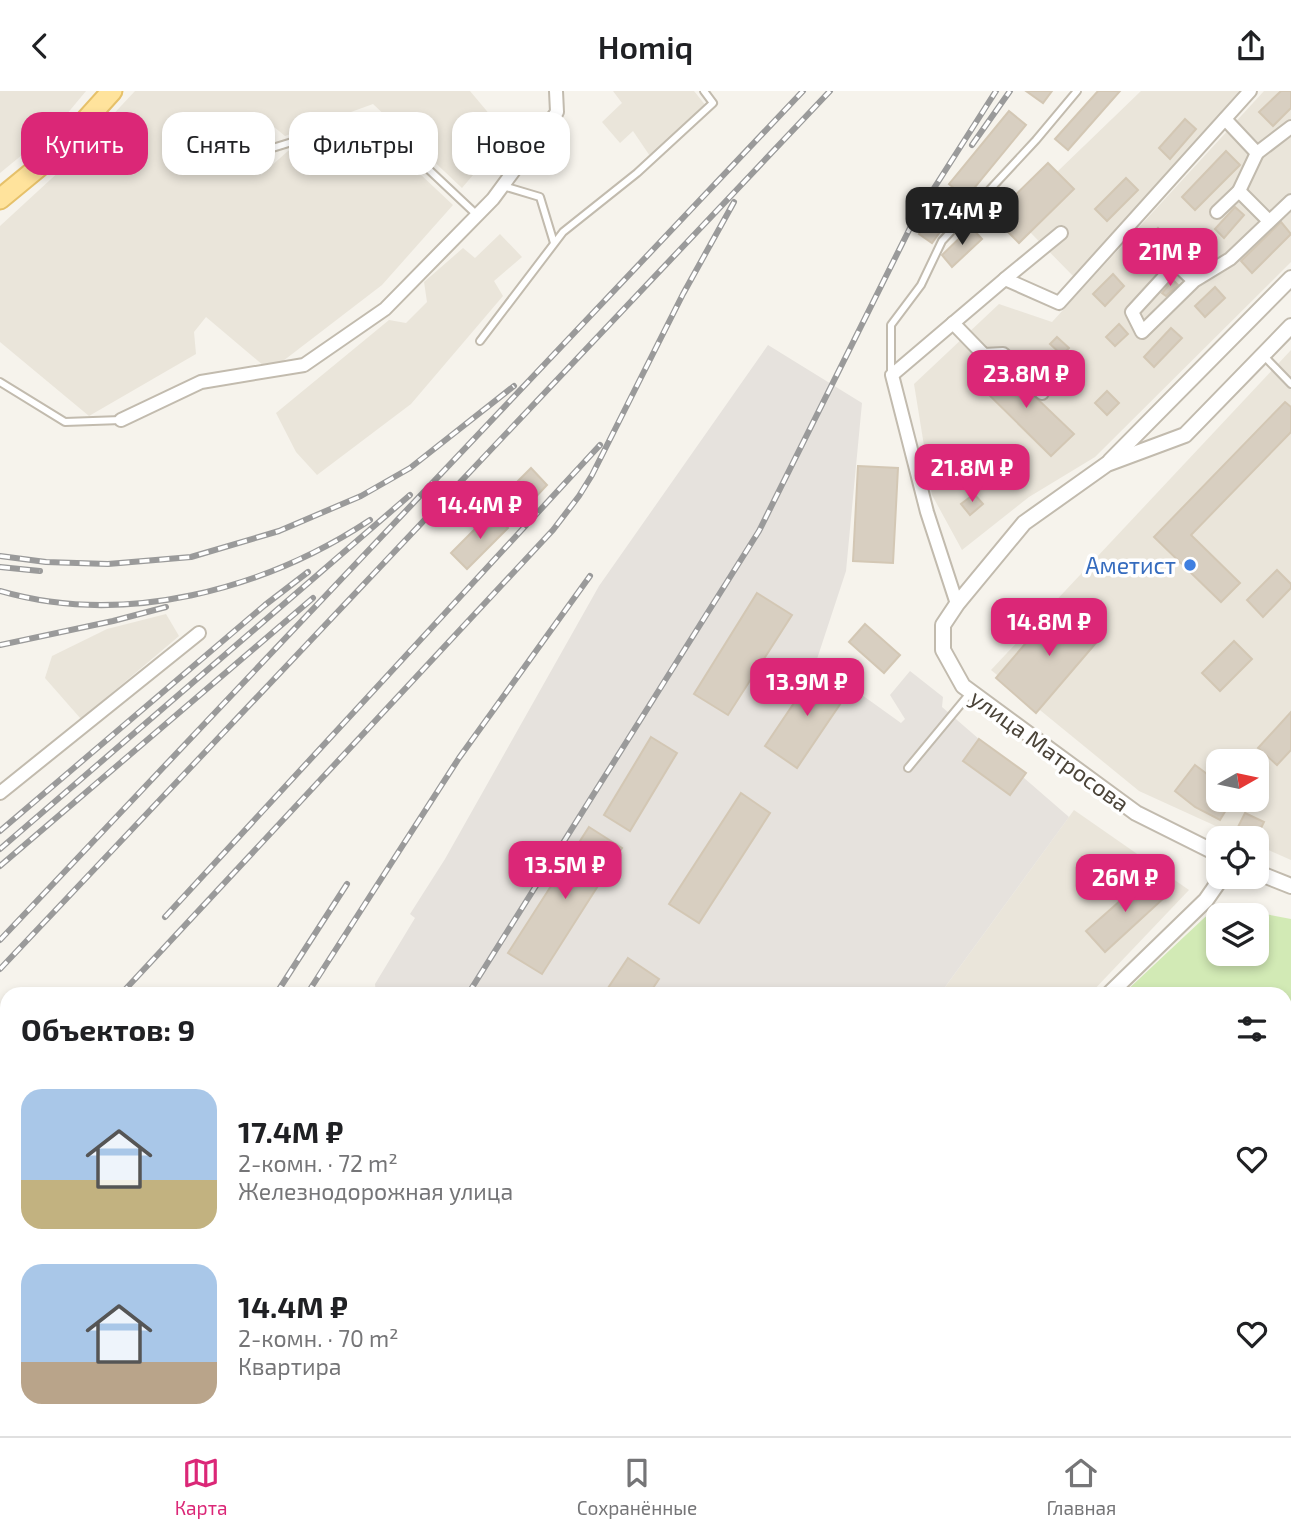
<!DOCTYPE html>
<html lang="ru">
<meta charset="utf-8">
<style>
:root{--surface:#fff;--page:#f6f6f6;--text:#202124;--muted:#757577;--line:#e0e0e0;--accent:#db2777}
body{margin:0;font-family:"Exo 2",sans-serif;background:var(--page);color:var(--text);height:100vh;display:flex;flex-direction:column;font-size:26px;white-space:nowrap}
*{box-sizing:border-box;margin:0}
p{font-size:23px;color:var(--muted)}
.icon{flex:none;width:38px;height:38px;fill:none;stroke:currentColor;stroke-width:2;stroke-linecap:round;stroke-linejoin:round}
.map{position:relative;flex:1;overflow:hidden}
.side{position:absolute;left:0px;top:896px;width:1292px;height:450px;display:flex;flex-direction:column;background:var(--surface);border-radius:21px 21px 0 0;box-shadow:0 4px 10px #0003}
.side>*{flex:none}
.guide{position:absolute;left:21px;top:21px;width:700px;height:63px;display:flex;gap:14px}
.needle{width:46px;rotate:81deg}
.controls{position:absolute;left:1206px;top:658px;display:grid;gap:14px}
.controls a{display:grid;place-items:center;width:63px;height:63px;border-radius:14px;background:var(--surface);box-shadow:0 4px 10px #0003;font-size:35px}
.price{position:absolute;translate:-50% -60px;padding:0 16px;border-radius:14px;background:var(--accent);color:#fff;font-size:23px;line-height:46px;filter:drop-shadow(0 2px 4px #0008)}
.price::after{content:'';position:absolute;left:50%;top:42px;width:21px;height:16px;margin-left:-10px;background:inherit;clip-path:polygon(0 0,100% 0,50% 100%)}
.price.current{background:#222;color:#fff}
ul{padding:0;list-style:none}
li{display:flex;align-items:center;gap:21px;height:175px;padding:0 21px}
li span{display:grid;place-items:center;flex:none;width:196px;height:140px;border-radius:21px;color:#555}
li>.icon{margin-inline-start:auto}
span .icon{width:84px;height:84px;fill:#fffc;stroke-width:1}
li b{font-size:30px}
h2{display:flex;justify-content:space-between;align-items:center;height:84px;padding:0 21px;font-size:30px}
.chip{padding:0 24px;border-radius:21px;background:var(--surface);box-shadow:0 4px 10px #0003;font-size:24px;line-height:63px}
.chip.current{background:var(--accent);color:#fff}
header{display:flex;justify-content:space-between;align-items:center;height:91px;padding:0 21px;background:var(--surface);font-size:32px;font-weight:600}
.menu{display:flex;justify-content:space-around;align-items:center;height:98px;border-top:2px solid var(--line);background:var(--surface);font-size:19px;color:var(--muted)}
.menu a{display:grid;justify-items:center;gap:4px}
.menu .current{color:var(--accent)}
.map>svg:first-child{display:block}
</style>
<header><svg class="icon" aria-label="back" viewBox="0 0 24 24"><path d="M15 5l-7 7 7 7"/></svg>Homiq<svg class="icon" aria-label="share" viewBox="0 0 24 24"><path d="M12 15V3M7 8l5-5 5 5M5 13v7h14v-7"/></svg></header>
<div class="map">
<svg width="1291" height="1345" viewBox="0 0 1291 1345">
<rect width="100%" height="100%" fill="#f6f3ec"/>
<!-- residential -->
<g fill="#eae5da" fill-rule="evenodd">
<polygon points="0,0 86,0 56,36 0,82"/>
<polygon points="135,0 470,0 507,44 462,97 373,13 285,45 268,31 241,59 261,84 288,60 369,35 453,114 382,194 270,280 206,226 194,241 196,263 89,325 0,251 0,135 63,77"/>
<polygon points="613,0 694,0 706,15 650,65 633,40 620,52 602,31 622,12"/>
<polygon points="1141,0 1239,0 1075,187 1030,141 1073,98 1057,81"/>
<polygon points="1264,0 1291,0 1291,171 1095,366 1029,406 962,459 932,404 914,293 999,213 1052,231"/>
<polygon points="500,143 522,166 494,190 503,205 411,313 317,384 296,361 276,322 389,229 406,232 427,211 424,191 463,157 475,167"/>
<path d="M1291,259V769L1257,754L1256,747H1242L1139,700L991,579ZM1218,670H1256V709H1218Z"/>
<polygon points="166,523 179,545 81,628 45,587 52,565 107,538"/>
<polygon points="1074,719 1189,799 1090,903 940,903"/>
<polygon points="1291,946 1291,1191 1285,1197 1284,953"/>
<polygon points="1284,1241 1291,1247 1291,1301 1285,1294"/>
<polygon points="1285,1320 1291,1326 1291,1345 1120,1345 1114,1339 1284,1339"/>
<polygon points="955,1339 1091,1339 1097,1345 949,1345"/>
</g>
<!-- industrial -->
<g fill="#e6e2dd">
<polygon points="768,254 862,312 846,480 816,571 901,632 905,628 890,604 910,580 943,606 942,616 1069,726 940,903 376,903 375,893 415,827 410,823 445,768 599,495"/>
<polygon points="135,1339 791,1339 787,1343 758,1345 133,1345"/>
</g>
<!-- green -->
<path fill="#d2eab5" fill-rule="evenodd" d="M1218,814L1291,828V913L1285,919L1284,903H1123ZM1218,824H1256V863H1218Z"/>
<!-- building -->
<g fill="#d8cfc1" stroke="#d3c7b4" stroke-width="2">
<polygon points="1026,0 1052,0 1043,12"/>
<polygon points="1098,0 1120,0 1068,59 1055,48"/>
<polygon points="1281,0 1291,0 1291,17 1273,35 1259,21"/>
<polygon points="1009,20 1026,34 966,107 949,93"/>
<polygon points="1185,28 1196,38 1170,68 1159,57"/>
<polygon points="1226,60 1240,74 1195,119 1182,106"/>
<polygon points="1048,72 1074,98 1019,152 993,126"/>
<polygon points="1126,87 1138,99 1107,130 1095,118"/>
<polygon points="1235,116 1244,124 1224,147 1215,138"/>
<polygon points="933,125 945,134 932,152 919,143"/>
<polygon points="1281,131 1291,143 1252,182 1241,170"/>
<polygon points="971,136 982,148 952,176 942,164"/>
<polygon points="1158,137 1168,147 1146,169 1136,159"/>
<polygon points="1113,183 1124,195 1105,215 1093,203"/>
<polygon points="1173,189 1178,194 1166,205 1162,202"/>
<polygon points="1215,196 1225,207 1205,226 1195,215"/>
<polygon points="1119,233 1128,243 1115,255 1106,246"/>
<polygon points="1171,237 1182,247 1154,276 1144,266"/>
<polygon points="1057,246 1069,257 1062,264 1050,253"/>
<polygon points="1000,272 1074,343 1051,365 978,293"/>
<polygon points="1107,300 1119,312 1107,324 1095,312"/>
<polygon points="1285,311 1291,316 1291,341 1191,444 1240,492 1221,511 1154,446"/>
<polygon points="858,375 898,377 893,472 853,470"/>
<polygon points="531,377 547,394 531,411 514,394"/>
<polygon points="974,403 983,413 970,424 961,413"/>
<polygon points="492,421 508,437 467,478 451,462"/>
<polygon points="1277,479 1291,493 1291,497 1263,526 1247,509"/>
<polygon points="757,502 792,524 728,624 694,603"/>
<polygon points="1061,511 1101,546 1036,622 996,587"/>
<polygon points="865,533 900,564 884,582 849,551"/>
<polygon points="1234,550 1252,568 1220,600 1202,582"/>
<polygon points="817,578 849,600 797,677 765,655"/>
<polygon points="1291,621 1291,659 1277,674 1258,657"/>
<polygon points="651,646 677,662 630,740 604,724"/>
<polygon points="979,648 1026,682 1010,704 963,670"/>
<polygon points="1195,674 1215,689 1209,697 1218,702 1218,709 1232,709 1220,729 1195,716 1175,700"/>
<polygon points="741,702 770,722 699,832 669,813"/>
<polygon points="1245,722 1264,731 1256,747 1237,738"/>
<polygon points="589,736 622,757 542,883 508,862"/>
<polygon points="1147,786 1165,806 1105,861 1086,840"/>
<polygon points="628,867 659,888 649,903 604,903"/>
</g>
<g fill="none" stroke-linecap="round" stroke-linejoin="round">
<defs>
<g id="service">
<polyline points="266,59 373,26 477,124"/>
<polyline points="503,95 540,106 554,152"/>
<polyline points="480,250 563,141 637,82 713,12 704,0"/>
<polyline points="1263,264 1291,293"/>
<polyline points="891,282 891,234 921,194 942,150 1036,49 1077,0"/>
<polyline points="0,291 65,331 121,329"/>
<polyline points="908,677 971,601"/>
<polyline points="1284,1209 1291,1204"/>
<polyline points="1284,1234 1291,1241"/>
</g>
<g id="minor">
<polyline points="1225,28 1257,62 1291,36"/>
<polyline points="1239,100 1257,62"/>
<polyline points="1217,121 1239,100 1269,130"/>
<polyline points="1005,188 1061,142"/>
<polyline points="1194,190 1176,173 1132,221 1142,241 1194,190 1230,168 1291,110"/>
<polyline points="953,232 984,264 1003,263 1042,302"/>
<polyline points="121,329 201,291 304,274 385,218 493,108 557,21 556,0"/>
<polyline points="957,513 927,421 892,284 1005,188 1059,212 1250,0"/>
<polyline points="0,702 199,542"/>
<polyline points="1284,1312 1291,1318"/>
<polyline points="1103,1339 1109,1345"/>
</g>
<g id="tertiary">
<polyline points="1110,370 1291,187"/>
<polyline points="1218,763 1136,722 963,595 943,559 943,534 957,513 1024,432 1107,373 1185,344 1291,235"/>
<polyline points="1256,781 1291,795"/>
<polyline points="1109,903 1206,809 1222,786"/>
<polyline points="1284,942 1291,935"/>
<polyline points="854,1345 857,1339"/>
<polyline points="907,1345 913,1339"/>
</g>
<polyline id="primary" points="0,108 57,61 112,0"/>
</defs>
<!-- service casing -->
<use href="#service" stroke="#c2bbae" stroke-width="10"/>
<!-- minor casing -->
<use href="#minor" stroke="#c2bbae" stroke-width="16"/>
<!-- tertiary casing -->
<use href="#tertiary" stroke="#c2bbae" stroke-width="18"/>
<!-- primary casing -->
<use href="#primary" stroke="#e6c16a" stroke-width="23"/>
<!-- service -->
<use href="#service" stroke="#fff" stroke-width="6"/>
<!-- minor -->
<use href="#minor" stroke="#fff" stroke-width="12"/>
<!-- tertiary -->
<use href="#tertiary" stroke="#fff" stroke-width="14"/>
<!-- primary -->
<use href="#primary" stroke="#ffe39c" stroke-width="19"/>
<defs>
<g id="rail">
<polyline points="972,54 1010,0"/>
<polyline points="0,465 46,471 108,473 191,466 279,440 361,405 410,377 514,295"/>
<polyline points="0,476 40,480"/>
<path d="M0,500C124,536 264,499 370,429"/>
<polyline points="0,554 113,530 166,516"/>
<polyline points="0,740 265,514 308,481"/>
<polyline points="0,758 410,404"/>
<polyline points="0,775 313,507"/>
<polyline points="165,826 600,354"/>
<polyline points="0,849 803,0"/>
<polyline points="0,878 830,0"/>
<polyline points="121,903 553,439 579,405 592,384 683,203 734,111"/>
<polyline points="276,903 347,793"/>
<polyline points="307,903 459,667 590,485"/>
<polyline points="468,903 759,440 915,127 996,0"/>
<polyline points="0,1029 7,1022"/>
<polyline points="0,1338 7,1327"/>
<polyline points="25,1345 29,1339"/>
<polyline points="122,1345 125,1339"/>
</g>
</defs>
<!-- rail casing -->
<use href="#rail" stroke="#9a9a9a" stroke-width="6"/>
<!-- rail -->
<use href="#rail" stroke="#fff" stroke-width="3.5" stroke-dasharray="10" stroke-linecap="butt"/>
</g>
<!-- markers -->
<circle fill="#3f7fe0" stroke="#fff" stroke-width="2.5" cx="1190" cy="474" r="7"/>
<g text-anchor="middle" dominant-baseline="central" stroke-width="7" stroke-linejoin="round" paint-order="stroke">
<!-- shop labels -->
<g font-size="23" fill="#366cbe" stroke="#fff" text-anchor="end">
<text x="1176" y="474">Аметист</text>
</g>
<!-- street labels -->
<g font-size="23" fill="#4b4439" stroke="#fff">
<text transform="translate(1050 659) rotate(36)">улица Матросова</text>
</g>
</g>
</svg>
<div class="controls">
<a><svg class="needle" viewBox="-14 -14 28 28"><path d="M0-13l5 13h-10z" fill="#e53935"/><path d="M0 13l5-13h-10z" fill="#757577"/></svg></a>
<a><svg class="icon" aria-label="locate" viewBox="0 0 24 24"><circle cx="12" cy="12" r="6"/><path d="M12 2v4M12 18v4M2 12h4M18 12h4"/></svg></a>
<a><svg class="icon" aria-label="layers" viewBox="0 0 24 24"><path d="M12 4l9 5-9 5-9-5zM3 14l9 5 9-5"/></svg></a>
</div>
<b class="price current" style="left:962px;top:156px">17.4M ₽</b>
<b class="price" style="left:1170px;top:197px">21M ₽</b>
<b class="price" style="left:1026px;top:319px">23.8M ₽</b>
<b class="price" style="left:972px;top:413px">21.8M ₽</b>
<b class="price" style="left:480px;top:450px">14.4M ₽</b>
<b class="price" style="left:1049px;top:567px">14.8M ₽</b>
<b class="price" style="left:807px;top:627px">13.9M ₽</b>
<b class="price" style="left:565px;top:810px">13.5M ₽</b>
<b class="price" style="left:1125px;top:823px">26M ₽</b>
<div class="guide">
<a class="chip current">Купить</a>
<a class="chip">Снять</a>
<a class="chip">Фильтры</a>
<a class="chip">Новое</a>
</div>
<section class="side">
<h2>Объектов: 9<svg class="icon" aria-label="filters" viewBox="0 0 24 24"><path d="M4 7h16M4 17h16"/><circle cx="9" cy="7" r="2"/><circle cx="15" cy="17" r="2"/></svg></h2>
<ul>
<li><span style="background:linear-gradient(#a9c7e8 65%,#c2b280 0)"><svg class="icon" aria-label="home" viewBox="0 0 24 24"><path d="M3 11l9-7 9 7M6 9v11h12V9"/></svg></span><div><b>17.4M ₽</b><p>2-комн. · 72 m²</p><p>Железнодорожная улица</p></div><svg class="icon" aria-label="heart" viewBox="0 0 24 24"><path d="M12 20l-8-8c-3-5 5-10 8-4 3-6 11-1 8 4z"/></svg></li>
<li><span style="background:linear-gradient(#a9c7e8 70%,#b9a48a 0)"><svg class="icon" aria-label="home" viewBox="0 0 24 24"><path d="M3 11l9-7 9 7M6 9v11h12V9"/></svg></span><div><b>14.4M ₽</b><p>2-комн. · 70 m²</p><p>Квартира</p></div><svg class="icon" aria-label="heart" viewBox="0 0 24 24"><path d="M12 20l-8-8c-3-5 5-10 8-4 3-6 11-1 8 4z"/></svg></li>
</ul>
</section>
</div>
<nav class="menu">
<a class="current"><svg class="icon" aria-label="map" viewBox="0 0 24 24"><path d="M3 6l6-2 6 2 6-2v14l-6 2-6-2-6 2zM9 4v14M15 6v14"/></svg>Карта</a>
<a><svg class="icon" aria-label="saved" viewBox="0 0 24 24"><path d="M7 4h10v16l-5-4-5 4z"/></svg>Сохранённые</a>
<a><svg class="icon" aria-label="home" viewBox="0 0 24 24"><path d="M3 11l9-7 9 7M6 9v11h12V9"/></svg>Главная</a>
</nav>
